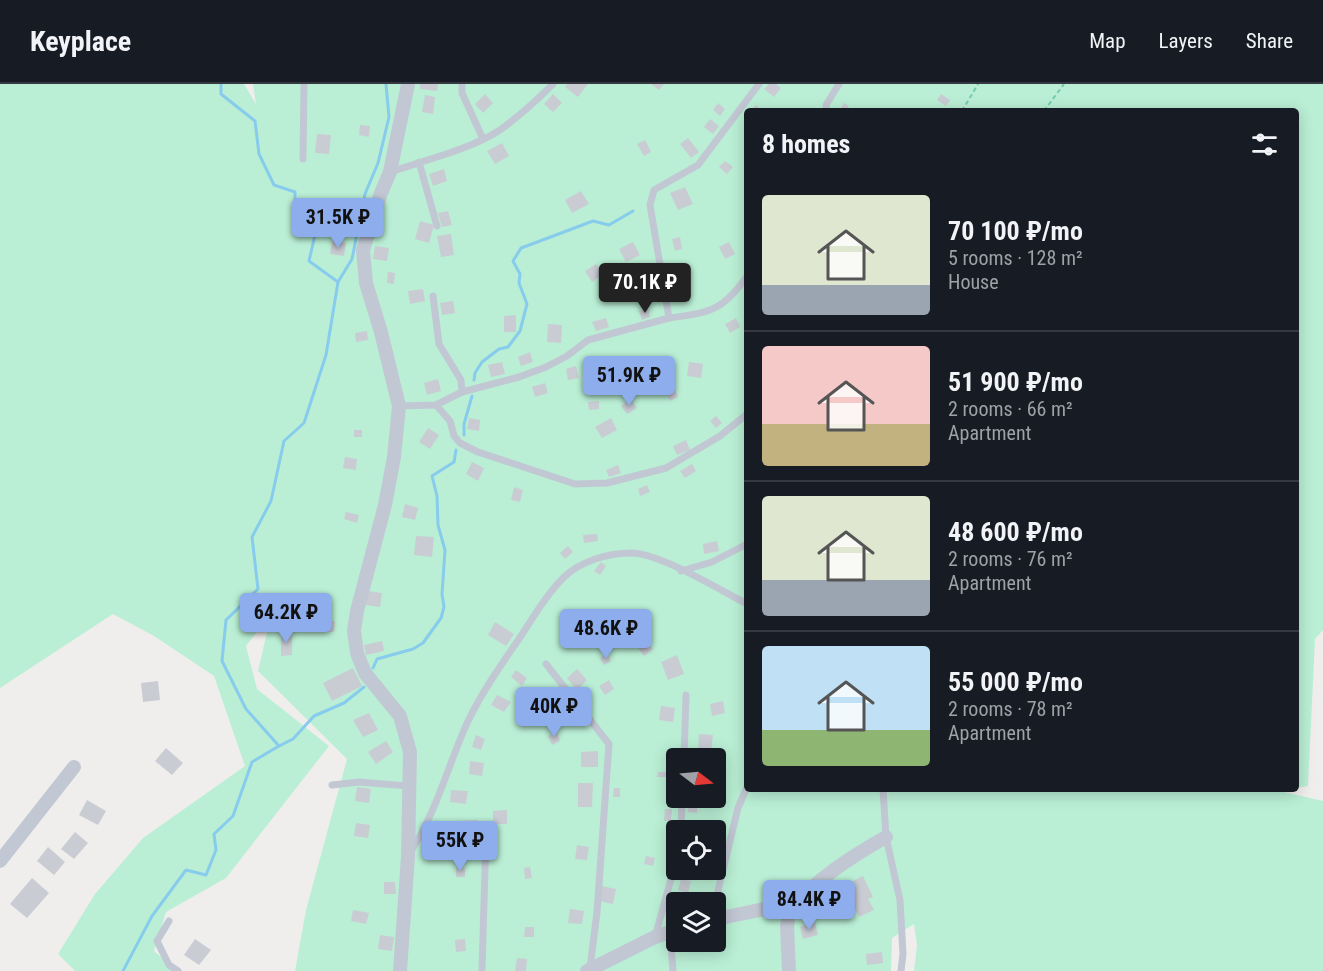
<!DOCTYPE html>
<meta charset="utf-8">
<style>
:root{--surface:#171b24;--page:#20242c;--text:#f1f3f6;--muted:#9ea1a6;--line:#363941;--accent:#8eaded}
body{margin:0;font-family:"Roboto Condensed",sans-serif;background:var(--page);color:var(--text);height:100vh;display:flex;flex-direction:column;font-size:22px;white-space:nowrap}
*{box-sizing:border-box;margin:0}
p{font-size:20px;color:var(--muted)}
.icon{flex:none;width:33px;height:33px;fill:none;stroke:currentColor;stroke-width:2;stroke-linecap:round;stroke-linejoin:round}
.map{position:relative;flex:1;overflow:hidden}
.sheet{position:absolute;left:744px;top:24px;width:555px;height:684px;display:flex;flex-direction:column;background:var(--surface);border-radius:6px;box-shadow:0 3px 15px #0003}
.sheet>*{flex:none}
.needle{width:39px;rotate:106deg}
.fabs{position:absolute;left:666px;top:664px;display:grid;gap:12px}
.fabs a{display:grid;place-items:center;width:60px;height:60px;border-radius:6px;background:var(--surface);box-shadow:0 3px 15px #0003;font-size:30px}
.price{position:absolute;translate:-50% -51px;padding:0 14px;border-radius:6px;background:var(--accent);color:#111;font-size:20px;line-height:39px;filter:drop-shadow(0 2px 3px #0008)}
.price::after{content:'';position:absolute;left:50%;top:36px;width:18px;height:14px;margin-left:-9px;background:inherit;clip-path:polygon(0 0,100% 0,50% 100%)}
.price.selected{background:#222;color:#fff}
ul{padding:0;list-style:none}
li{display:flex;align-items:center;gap:18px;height:150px;padding:0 18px}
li+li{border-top:2px solid var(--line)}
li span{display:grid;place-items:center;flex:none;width:168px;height:120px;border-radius:6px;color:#555}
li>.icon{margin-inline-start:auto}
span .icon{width:72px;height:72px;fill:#fffc;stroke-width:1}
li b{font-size:26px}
h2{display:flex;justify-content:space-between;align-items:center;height:72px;padding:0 18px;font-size:26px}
header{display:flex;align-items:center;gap:36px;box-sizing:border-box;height:84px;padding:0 30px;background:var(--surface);border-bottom:2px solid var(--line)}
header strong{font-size:28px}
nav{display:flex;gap:33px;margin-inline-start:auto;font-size:21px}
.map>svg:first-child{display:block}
</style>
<header>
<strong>Keyplace</strong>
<nav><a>Map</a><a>Layers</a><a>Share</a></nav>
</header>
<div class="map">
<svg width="1323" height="887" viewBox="0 0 1323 887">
<rect width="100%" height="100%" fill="#f0eeed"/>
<!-- green -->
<path fill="#baefd5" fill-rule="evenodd" d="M0,0H244L256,20L253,0H1323V546L1315,555L1308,702L1296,704V27H747V705H1288L1280,707L1323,717V887H914L917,861L914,840L892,854L891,887H295L306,826L347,675L258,587L271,531L246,562L257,605L329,662L226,794L166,828L154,867L178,887H75L58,870L95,810L143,754L245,682L214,592L154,552L113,530L0,604ZM676,675H716V714H676ZM676,747H716V786H676ZM676,819H716V858H676Z"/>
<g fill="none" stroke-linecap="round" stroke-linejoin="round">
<!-- stream -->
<g stroke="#87cced" stroke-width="3">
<polyline points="338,198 352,175 365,110 378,79 389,33 386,0"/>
<polyline points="474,296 475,289 482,278 499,265 508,263 520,247 527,220 519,199 520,190 513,177 521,164 540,157 593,137 609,141 633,127"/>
<polyline points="464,351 464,340 472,312"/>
<polyline points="373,584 377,575 413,565 423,559 441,534 444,523 442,510 445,466 438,441 437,412 432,392 454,378 456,366"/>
<polyline points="279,662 293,655 314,632 344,619 364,603"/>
<polyline points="123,887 152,832 186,786 206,791 216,766 214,750 233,732 252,678 279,662 246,625 222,577 226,536 258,505 252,453 271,417 284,357 304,339 326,271 338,198 309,177 317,142 295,137 295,108 274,101 259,70 255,37 221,10 221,0"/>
</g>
</g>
<!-- building -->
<g fill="#c9ccd3">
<polygon points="420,0 438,0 437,7 420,5"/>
<polygon points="567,0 588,0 578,13 565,3"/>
<polygon points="651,0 664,0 659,6"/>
<polygon points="769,0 776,0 781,4 774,13 764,5"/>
<polygon points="485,10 493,19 483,29 475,20"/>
<polygon points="553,10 562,19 553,28 544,20"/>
<polygon points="941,10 950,16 946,22 937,16"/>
<polygon points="425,11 435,13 433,30 422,28"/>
<polygon points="718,19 725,25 720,32 713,26"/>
<polygon points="844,19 849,22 845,27 839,27"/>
<polygon points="756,21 762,27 751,27"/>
<polygon points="710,35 719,42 713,50 704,43"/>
<polygon points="360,41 370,42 369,53 359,51"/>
<polygon points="317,50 331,51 329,70 315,69"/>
<polygon points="688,54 699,68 691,74 680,60"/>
<polygon points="645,56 651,68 644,72 637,60"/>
<polygon points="502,59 509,72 495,80 487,67"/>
<polygon points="725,77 733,83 727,90 719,83"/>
<polygon points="444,85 447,97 433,102 429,90"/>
<polygon points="685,103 693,120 678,126 670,109"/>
<polygon points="581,107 589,120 572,129 565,116"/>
<polygon points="448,127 452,141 442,143 438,129"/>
<polygon points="420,137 434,141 429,159 415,155"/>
<polygon points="451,150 454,171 441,173 437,152"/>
<polygon points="680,153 682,165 675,167 672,155"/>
<polygon points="332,157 346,159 344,172 330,170"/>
<polygon points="633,158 640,171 626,178 619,165"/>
<polygon points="729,158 735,170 725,175 719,163"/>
<polygon points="375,162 389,164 387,177 373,175"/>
<polygon points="596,180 603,190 592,198 585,187"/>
<polygon points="388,188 395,189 394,200 387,199"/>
<polygon points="688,198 689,212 677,213 675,200"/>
<polygon points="423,205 425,217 410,220 408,207"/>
<polygon points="453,217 455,229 442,231 440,219"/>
<polygon points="648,224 650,233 642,236 639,227"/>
<polygon points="516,231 516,248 504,248 504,232"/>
<polygon points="606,234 609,243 596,247 592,238"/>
<polygon points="736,234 740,243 730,249 725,240"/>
<polygon points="548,240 562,241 561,259 547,258"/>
<polygon points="367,247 368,256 356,258 355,249"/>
<polygon points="530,268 533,278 521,282 518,273"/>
<polygon points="502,278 505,290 491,293 488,281"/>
<polygon points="689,278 703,280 701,294 687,292"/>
<polygon points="576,282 579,294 568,296 566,285"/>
<polygon points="438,295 441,307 427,311 424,299"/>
<polygon points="545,299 548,309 535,313 532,303"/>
<polygon points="675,305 678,313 670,317 666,309"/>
<polygon points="631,315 637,324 627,330 621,322"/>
<polygon points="599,317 599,325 589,326 588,318"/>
<polygon points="716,332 722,339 716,344 710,337"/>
<polygon points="469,334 480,336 479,347 467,345"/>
<polygon points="611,334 617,346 602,354 595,343"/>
<polygon points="428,344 439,351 430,365 419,358"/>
<rect x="354" y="346" width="8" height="7"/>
<polygon points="686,356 690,366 677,371 673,362"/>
<polygon points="345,373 357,375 356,386 343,384"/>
<polygon points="472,378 484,384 478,397 466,390"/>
<polygon points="692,380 696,387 685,394 680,387"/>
<polygon points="618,381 621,389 609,393 606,386"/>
<polygon points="647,401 650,408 640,412 638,405"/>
<polygon points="514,403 523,406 520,418 511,416"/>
<polygon points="405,420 418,424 415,436 402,433"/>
<polygon points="346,428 359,431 357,439 344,435"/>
<polygon points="597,450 598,457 584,459 583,451"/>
<polygon points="416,452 434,453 432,473 414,471"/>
<polygon points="717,457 719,467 704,470 703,460"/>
<polygon points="568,462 573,468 565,475 560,469"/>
<polygon points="601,478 606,482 600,491 594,487"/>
<polygon points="368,507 382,509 380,523 366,521"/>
<polygon points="320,537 335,537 334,548 320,548"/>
<polygon points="495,538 514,550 506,562 488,551"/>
<polygon points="281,548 292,548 292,571 281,572"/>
<polygon points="382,557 384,567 366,571 364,561"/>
<polygon points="646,557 653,565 644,572 638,564"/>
<polygon points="607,570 611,577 604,581 600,574"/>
<polygon points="677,571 684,590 668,596 661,578"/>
<polygon points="353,584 362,602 332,617 323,599"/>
<polygon points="577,585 587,596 577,606 567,594"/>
<polygon points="516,586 527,594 522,602 511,593"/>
<polygon points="609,596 614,605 605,611 599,602"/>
<polygon points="158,597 160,616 143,618 141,599"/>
<polygon points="497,611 511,618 504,628 491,621"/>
<polygon points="723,617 725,629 712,632 710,620"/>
<polygon points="661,622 675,624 673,638 659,636"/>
<polygon points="369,629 378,646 363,653 353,636"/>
<polygon points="557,648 560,657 552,661 548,652"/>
<polygon points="699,650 713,651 711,669 698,669"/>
<polygon points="476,651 485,655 481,666 472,663"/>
<polygon points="386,657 393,668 376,680 368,668"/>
<polygon points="166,664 183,679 172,691 155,677"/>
<polygon points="598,667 598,683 581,683 581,668"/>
<polygon points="470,677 484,679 482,692 469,690"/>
<polygon points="658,688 666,688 666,693 657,693"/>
<polygon points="578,699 593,699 592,723 578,723"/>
<polygon points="357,703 371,705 369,719 355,717"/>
<polygon points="614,704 620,704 620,713 613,713"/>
<polygon points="451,706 468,707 466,720 450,718"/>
<polygon points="87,716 106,727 98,741 79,731"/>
<polygon points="688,720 697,720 697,729 688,728"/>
<polygon points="665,725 672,725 671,737 664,737"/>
<polygon points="507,726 507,740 493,740 493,727"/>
<polygon points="477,736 477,750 457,751 457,737"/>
<polygon points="356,739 370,741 368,754 354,752"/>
<polygon points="75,748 88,759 74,775 61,765"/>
<polygon points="577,761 589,763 587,776 575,775"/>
<polygon points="48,763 65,778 54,791 37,777"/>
<polygon points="646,772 655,774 653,782 644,780"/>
<polygon points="530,783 532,794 525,795 524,784"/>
<rect x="456" y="784" width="9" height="9"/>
<polygon points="863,792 873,813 868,815 874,826 859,833 843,802"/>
<polygon points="32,794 49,809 27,834 10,820"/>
<polygon points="681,795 691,797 688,809 678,806"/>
<polygon points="384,798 395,798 396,810 384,810"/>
<polygon points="602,802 616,805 613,820 599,817"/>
<polygon points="570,825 584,827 582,840 568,839"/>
<polygon points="353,826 369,829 366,840 351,837"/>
<polygon points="815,838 818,851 803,855 800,843"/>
<polygon points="525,843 534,843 534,853 524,853"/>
<polygon points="380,851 394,853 392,867 378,865"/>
<polygon points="195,855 211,866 199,881 184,871"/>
<polygon points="465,855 466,867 456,868 455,856"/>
<polygon points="882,868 883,879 867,881 866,870"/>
<polygon points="517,874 527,875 526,887 515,887"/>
</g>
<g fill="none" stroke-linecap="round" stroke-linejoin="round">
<!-- path -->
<g stroke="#72cdab" stroke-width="2" stroke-dasharray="4.5 3" stroke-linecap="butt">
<polyline points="962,27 978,0"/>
<polyline points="1044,27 1064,0"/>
</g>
<!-- service -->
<g stroke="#c1c8d3" stroke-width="7">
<polyline points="462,0 462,9 483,55"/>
<polyline points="827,27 826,21 839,0"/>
<polyline points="303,75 304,0"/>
<polyline points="419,78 437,142"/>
<path d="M390,88C425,76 469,66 500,46C518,33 537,16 553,0"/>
<polyline points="433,212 439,260 461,296 462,308"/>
<path d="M669,234C710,228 722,228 747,192"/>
<polyline points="436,321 450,337 454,352 460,359 478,368 575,400 607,399 666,384 720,352 747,330"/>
<polyline points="399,322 436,321 462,308 519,293 546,283 567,272 588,256 669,234 650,121 654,106 698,81 759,0"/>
<polyline points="681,487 712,478 747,460"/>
<polyline points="546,580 609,660 597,828 590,884"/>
<polyline points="684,675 686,611"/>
<polyline points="332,701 359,698 408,702"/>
<polyline points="883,705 886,753 900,816 903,870 901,887"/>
<polyline points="681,747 682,714"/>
<path d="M411,767C435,730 447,686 464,646C479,611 502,580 523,549C535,530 548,509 564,493C581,477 608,469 631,469C660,469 718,505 747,520"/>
<polyline points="715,819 738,724 747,703"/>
<polyline points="169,837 157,857 169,881 178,887"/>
<polyline points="670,848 673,887"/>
<polyline points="655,853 676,777"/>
<polyline points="482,887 486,751"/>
</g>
<!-- minor -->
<g stroke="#c1c8d3" stroke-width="14">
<polyline points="0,777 74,683"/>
<path d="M716,835L774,823L790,825C820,793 849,774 886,753"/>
<polyline points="400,887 408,772 410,668 400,632 365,589 357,569 354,547 357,527 385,421 394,373 399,322 381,248 366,199 363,166 381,109 390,88 408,0"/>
<polyline points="587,887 655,853 676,846"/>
<polyline points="789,887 787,842 790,825"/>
</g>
</g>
</svg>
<div class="fabs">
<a><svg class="needle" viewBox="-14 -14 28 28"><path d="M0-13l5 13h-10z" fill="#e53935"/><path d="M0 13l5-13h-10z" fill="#9ea1a6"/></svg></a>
<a><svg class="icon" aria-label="locate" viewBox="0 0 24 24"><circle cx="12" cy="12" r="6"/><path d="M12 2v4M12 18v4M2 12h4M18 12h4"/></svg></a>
<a><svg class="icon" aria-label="layers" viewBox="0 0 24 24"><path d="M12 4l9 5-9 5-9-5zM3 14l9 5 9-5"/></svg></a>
</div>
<b class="price" style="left:338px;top:165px">31.5K ₽</b>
<b class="price selected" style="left:645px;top:230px">70.1K ₽</b>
<b class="price" style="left:629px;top:323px">51.9K ₽</b>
<b class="price" style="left:286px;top:560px">64.2K ₽</b>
<b class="price" style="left:606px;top:576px">48.6K ₽</b>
<b class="price" style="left:554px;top:654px">40K ₽</b>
<b class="price" style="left:460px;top:788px">55K ₽</b>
<b class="price" style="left:809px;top:847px">84.4K ₽</b>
<section class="sheet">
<h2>8 homes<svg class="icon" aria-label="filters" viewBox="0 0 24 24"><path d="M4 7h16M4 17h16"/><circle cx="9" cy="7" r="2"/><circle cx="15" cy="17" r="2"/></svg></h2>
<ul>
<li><span style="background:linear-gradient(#dfe7d0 75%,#9aa5b1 0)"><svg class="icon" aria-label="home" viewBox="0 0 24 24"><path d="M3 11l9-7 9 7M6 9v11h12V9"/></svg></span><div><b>70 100 ₽/mo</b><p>5 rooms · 128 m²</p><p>House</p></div></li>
<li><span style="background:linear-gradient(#f6c9c9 65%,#c2b280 0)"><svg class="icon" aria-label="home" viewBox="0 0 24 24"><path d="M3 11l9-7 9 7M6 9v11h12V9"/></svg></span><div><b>51 900 ₽/mo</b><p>2 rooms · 66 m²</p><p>Apartment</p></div></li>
<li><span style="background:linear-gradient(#dfe7d0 70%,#9aa5b1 0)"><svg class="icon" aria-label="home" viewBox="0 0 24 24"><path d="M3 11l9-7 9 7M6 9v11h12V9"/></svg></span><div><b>48 600 ₽/mo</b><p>2 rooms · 76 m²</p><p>Apartment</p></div></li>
<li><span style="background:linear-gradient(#bfe0f5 70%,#8fb573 0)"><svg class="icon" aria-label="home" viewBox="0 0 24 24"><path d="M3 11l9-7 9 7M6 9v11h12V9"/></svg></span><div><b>55 000 ₽/mo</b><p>2 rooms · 78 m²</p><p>Apartment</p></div></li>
</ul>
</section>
</div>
